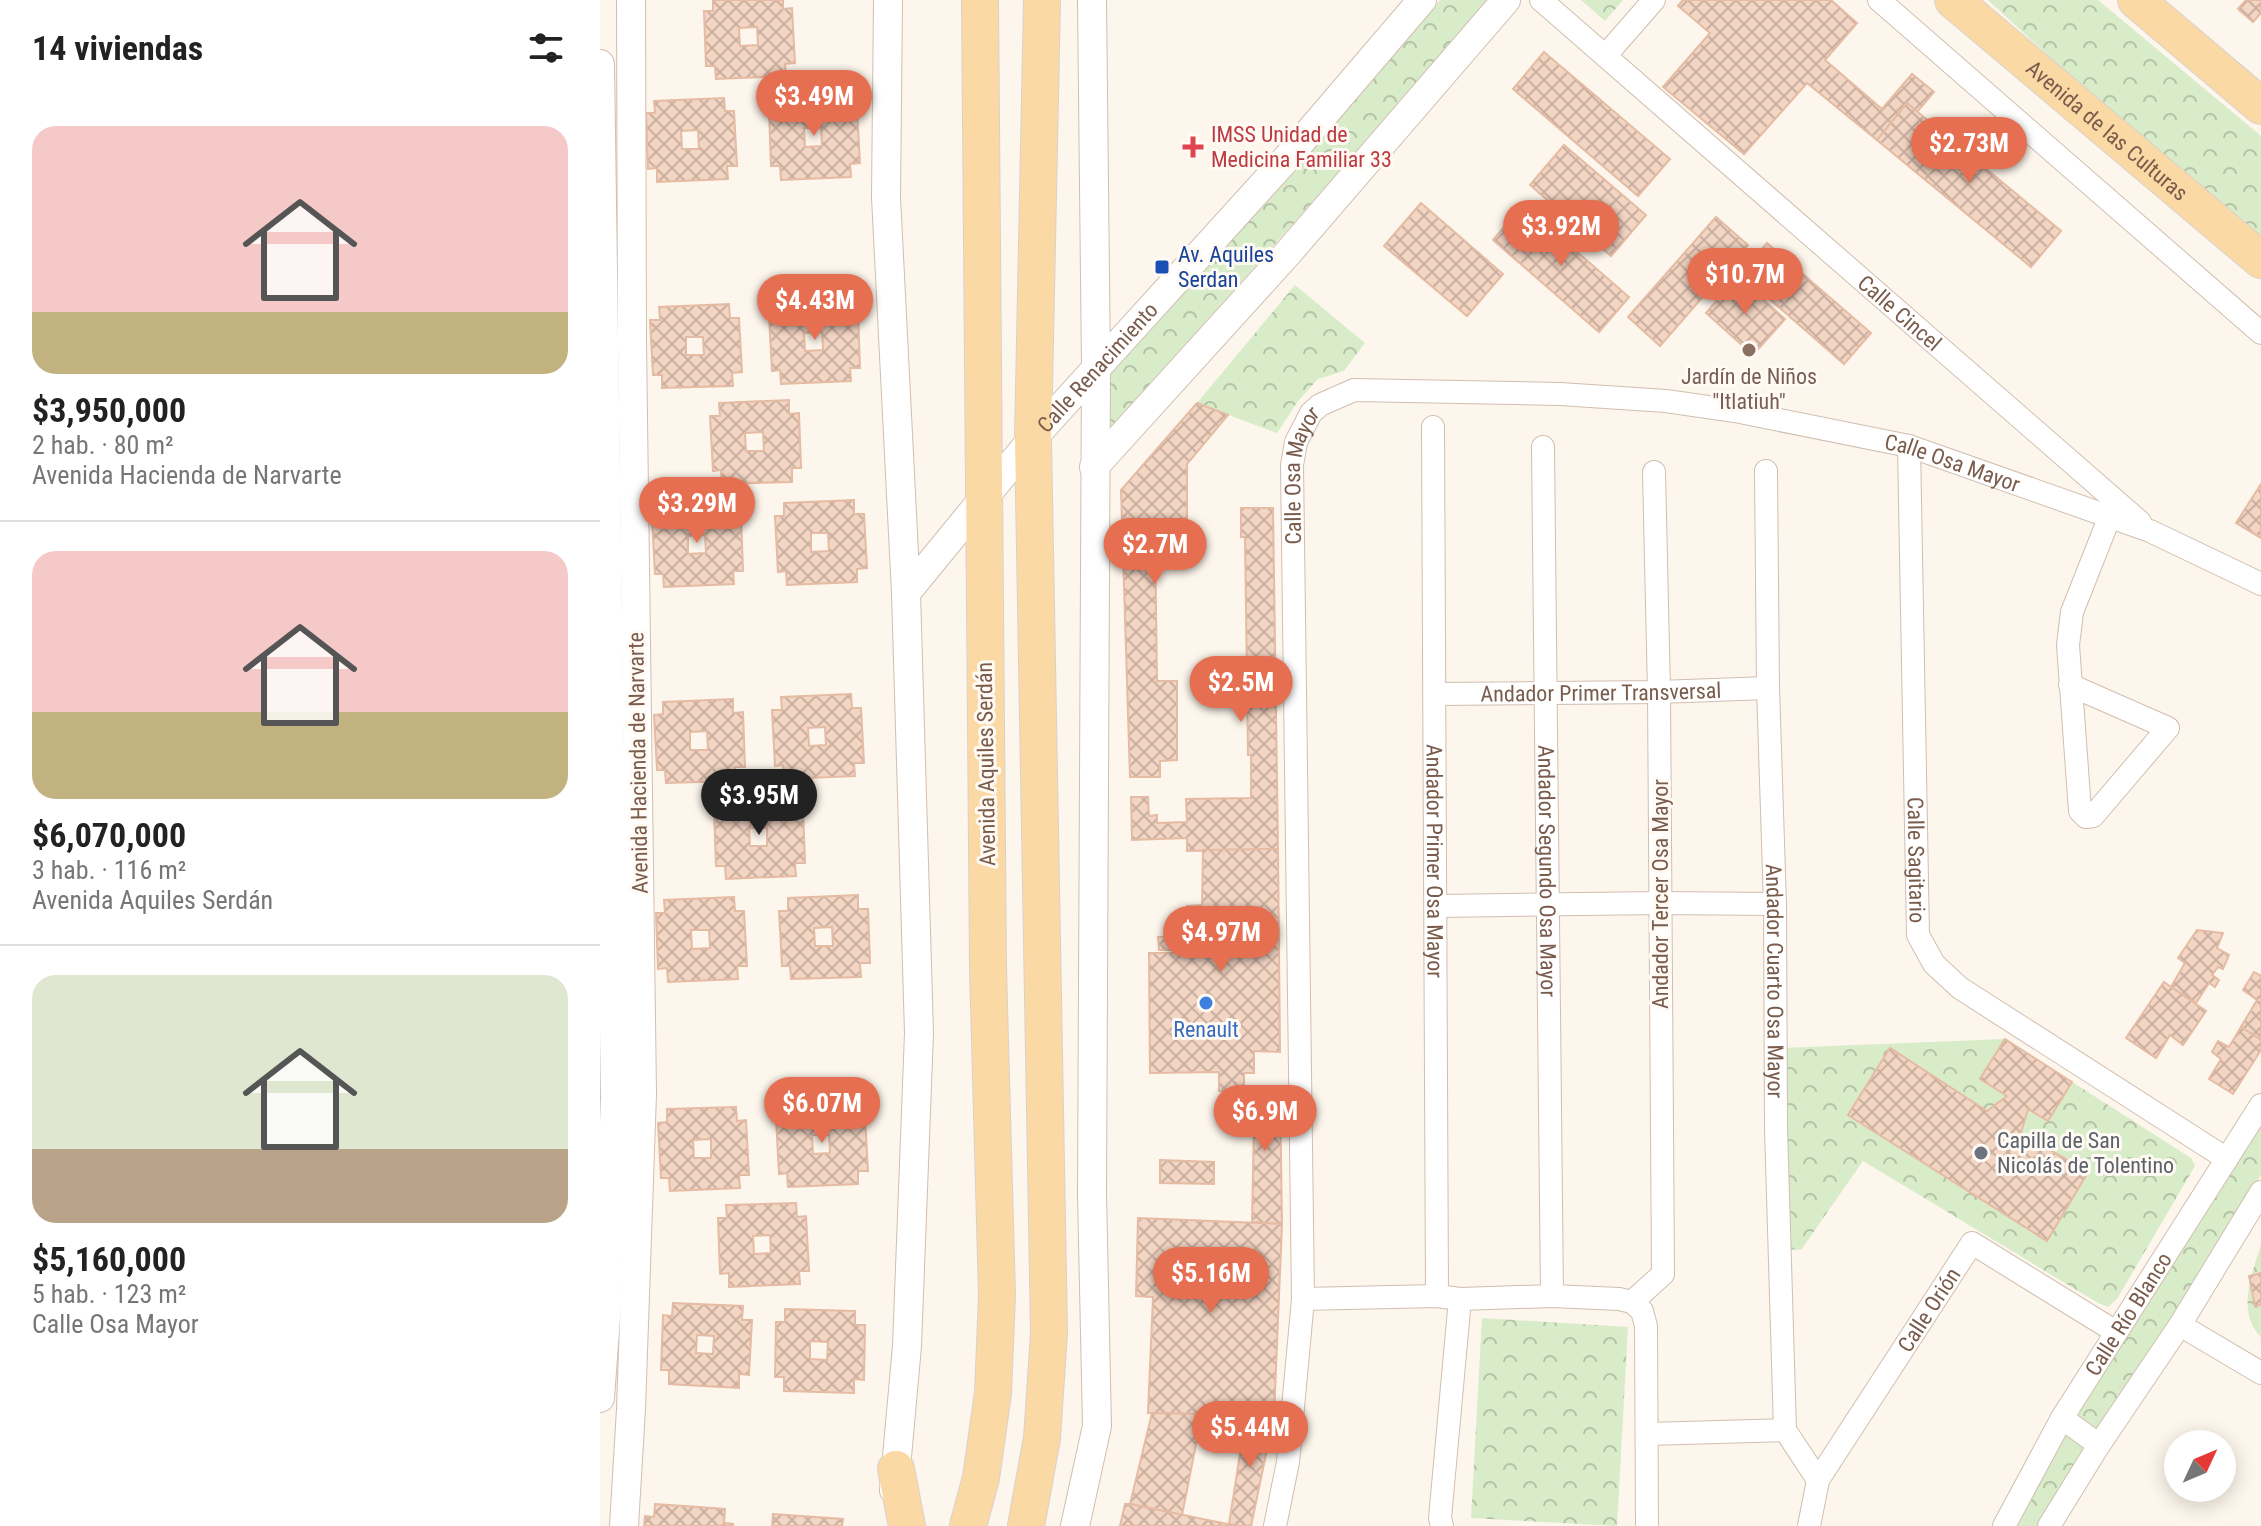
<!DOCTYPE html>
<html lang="es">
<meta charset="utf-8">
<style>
:root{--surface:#fff;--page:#f2f2f2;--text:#222;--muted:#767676;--line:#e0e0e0;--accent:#e76f51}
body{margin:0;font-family:"Roboto Condensed",sans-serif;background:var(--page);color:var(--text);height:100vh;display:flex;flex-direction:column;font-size:30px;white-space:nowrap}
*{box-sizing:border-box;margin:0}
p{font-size:26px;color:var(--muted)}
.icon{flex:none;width:44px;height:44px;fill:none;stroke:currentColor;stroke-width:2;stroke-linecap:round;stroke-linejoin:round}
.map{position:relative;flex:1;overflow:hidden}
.drawer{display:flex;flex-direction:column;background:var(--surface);width:600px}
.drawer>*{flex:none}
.needle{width:52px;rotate:46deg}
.fabs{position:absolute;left:1564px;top:1430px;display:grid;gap:16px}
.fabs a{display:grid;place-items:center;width:72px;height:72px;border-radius:50%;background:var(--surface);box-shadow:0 4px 20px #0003;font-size:40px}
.price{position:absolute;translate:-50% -68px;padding:0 18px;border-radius:28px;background:var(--accent);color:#fff;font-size:26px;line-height:52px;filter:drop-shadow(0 2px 4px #0008)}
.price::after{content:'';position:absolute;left:50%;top:48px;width:24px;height:18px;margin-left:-12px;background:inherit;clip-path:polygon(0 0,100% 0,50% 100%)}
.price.current{background:#222;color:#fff}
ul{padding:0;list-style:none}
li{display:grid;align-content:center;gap:16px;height:424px;padding:0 32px}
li+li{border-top:2px solid var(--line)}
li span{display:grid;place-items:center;height:248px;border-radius:24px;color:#555}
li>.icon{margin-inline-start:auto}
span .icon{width:144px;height:144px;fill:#fffc;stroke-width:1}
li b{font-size:34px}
h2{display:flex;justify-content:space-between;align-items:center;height:96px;padding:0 32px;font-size:34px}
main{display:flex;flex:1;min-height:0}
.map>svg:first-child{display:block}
</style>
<main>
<section class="drawer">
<h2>14 viviendas<svg class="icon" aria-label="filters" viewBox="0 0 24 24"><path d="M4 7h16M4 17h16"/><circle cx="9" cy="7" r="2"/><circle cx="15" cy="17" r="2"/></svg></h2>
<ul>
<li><span style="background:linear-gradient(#f6c9c9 75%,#c2b280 0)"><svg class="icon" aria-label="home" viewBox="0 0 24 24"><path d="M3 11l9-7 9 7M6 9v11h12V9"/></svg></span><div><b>$3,950,000</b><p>2 hab. · 80 m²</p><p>Avenida Hacienda de Narvarte</p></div></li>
<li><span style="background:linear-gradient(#f6c9c9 65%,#c2b280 0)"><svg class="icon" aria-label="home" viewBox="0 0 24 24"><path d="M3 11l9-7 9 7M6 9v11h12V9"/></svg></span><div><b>$6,070,000</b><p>3 hab. · 116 m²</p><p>Avenida Aquiles Serdán</p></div></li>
<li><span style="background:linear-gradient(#dfe7d0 70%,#b9a48a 0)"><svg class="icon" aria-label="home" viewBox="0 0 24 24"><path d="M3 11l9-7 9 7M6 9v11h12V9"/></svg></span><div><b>$5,160,000</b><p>5 hab. · 123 m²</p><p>Calle Osa Mayor</p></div></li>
</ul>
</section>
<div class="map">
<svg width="1661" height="1526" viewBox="0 0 1661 1526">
<defs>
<pattern id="forest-crowns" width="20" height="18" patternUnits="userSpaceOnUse" patternTransform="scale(2)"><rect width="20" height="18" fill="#d8ecc9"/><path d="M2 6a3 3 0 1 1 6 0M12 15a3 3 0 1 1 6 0" fill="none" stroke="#b4c2a5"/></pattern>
<pattern id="building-cross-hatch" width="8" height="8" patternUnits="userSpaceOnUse" patternTransform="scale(2)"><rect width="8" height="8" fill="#f3d5c3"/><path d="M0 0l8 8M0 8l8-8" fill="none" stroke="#cab0a1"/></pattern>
</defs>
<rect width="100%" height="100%" fill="#fdf6ec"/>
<!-- forest -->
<g fill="url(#forest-crowns)">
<polygon points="840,0 887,0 711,204 509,430 509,374 686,181"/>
<polygon points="981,0 1023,0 1005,21"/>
<polygon points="1388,0 1498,0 1661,136 1661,238 1518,120"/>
<polygon points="695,285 765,343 744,371 718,379 698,401 677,433 597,403"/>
<polygon points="1405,1039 1591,1158 1595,1166 1517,1299 1508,1307 1498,1303 1263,1161 1201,1250 1184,1249 1182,1048"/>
<polygon points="1661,1123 1661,1175 1572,1322 1486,1447 1438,1526 1414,1526 1465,1432"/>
<path d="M1661,1245V1337C1636,1313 1652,1273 1661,1245Z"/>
<polygon points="882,1318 1028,1327 1017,1526 871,1518"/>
</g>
<!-- building -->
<g fill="url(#building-cross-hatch)" stroke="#e6bba3" stroke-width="2" fill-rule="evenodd">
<path d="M113,0H183V9L192,8L195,63L185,64L186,76L116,79L115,66H106L104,11H113ZM157,27L158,45L140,46L139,28Z"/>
<polygon points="1083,0 1231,0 1257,23 1225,60 1282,109 1312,74 1334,92 1317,112 1307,103 1277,140 1207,83 1144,154 1063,87 1110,33 1078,6"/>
<polygon points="1661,0 1661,13 1653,22 1638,9 1646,0"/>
<polygon points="944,52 1070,159 1038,196 913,89"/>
<path d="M247,95L248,109H257L260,163L250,164L251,177L181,180L180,166H171L169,111H178L177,98ZM204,128H221L222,146L205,147Z"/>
<path d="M124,98L125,111H134L137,166H127L128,179L57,182V168L48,169L46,113H55L54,101ZM98,130L99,149H82L81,131Z"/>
<polygon points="1307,103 1461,231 1431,267 1277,140"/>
<polygon points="964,145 1046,215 1011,256 930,185"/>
<polygon points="821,203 903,274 867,316 784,246"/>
<polygon points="923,205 1029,297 999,332 893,240"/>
<polygon points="1116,217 1148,245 1060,346 1028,317"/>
<polygon points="1167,243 1271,333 1244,364 1141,274"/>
<polygon points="1137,277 1185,319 1153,355 1106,313"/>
<path d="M248,300V313H258L260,368H250L251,381L181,384L180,370L172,371L169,316L178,315L177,302ZM222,332L223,350L205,351L204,333Z"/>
<path d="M129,304L130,318H139L142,372L132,373L133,386L62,388V375H53L50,320H60L59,307ZM86,337H103L104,355H86Z"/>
<path d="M189,400V414L199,413L201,468H192V482L122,484L121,470L113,471L110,416H120L119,403ZM163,432L164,451H146L145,433Z"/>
<polygon points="597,403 628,415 587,464 587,531 555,533 557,681 577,681 577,760 560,761 560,777 530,777 521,490"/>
<polygon points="1661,484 1661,538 1636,523"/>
<path d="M254,500V514H264L267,568L257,569V582L187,585L186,571L178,572L175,516H184V503ZM211,533H228L229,551L211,552Z"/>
<path d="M131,503V517L141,516L143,571H133L134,584L64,587L63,574H55L52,519L61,518V505ZM105,535L106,553L88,554V536Z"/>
<polygon points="641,508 673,508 678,849 587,851 587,838 532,840 531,797 548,797 549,816 557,815 557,823 587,822 586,799 651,798 651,755 648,755 645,537 641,537"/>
<path d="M251,694L252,708H261L264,763H254L255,776L184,779L183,765L175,766L172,710H182L181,697ZM225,727L226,745L209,746L208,728Z"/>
<path d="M133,699V713L143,712L145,767H135L136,781L66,783L65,770H57L54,715L63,714V702ZM107,731L108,750H90V732Z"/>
<path d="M192,795L193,809H203L205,863H195L196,876L126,879L125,866H116L114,811L123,810V798ZM149,828H167V846H150Z"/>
<polygon points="678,849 680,1052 654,1051 654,1073 644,1073 644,1091 619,1091 619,1072 550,1073 549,953 585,953 586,950 559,950 558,937 587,936 587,906 602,905 603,850"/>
<path d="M258,895V909H268L270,963H260L261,977L191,979L190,966H182L179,911H188V898ZM232,927L233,946H215L214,928Z"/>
<path d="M134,897L135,911H144L147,966H137L138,979L68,982L67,968L58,969L56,913H65L64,900ZM91,930H109L110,948L92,949Z"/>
<polygon points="1597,930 1623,933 1617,948 1629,955 1623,969 1618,967 1612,975 1619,980 1615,987 1609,983 1596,1003 1571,987 1585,963 1578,958"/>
<polygon points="1654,972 1661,976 1661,1040 1641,1027 1657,1000 1643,990"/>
<polygon points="1564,982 1606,1011 1583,1045 1570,1035 1556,1058 1526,1038"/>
<polygon points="1641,1027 1661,1040 1661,1050 1633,1094 1609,1079 1621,1059 1612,1052 1618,1041 1629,1047"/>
<polygon points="1405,1039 1472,1082 1448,1121 1428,1109 1421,1133 1488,1172 1447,1241 1248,1115 1290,1048 1387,1111 1407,1096 1380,1079"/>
<polygon points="637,1091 680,1092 682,1224 652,1222 654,1123 639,1122"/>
<path d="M255,1102V1116H265L268,1171H258V1184L188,1187L187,1173L179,1174L176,1118H186L185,1105ZM212,1135H229L230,1153L213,1154Z"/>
<path d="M136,1107L137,1121L146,1120L149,1175H139L140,1188L70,1191L69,1178H61L58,1123L67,1122V1109ZM111,1139V1158H94L93,1140Z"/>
<polygon points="560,1160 614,1162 614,1184 560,1183"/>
<path d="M196,1203L197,1217L206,1216L209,1271H199L200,1284L129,1287V1273L120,1274L118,1218H127L126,1205ZM170,1235L171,1253L154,1254L153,1236Z"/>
<polygon points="538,1218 682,1224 674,1416 548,1413 553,1297 536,1296"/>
<polygon points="1661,1273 1661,1305 1655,1306 1649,1276"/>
<path d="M73,1303L143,1306L142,1320H152L149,1375L139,1374V1388L69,1384V1370H61L63,1315L72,1316ZM97,1335L114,1336L113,1354L96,1353Z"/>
<path d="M185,1309L255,1311V1325H265L264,1380L254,1379V1393L184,1391V1377H175L176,1322H185ZM210,1341L228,1342L227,1360L210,1359Z"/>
<polygon points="552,1413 602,1414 582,1515 530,1504"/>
<polygon points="646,1416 674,1416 651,1526 637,1526 629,1524"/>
<polygon points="55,1504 125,1509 124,1523 133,1524 133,1526 44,1526 45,1516 54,1517"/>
<polygon points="525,1504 530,1504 637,1526 520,1526"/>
<polygon points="173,1514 243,1519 242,1526 172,1526"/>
</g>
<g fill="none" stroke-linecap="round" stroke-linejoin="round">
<defs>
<g id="minor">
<path id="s1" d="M941,0L1540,522"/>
<polyline points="1279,0 1661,333"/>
<polyline points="1006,55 1054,0"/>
<path id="s2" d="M833,427L837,1296"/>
<path id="s3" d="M1309,446L1318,935L1334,964L1360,988L1627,1159"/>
<path id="s4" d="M943,447L952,1296"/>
<path id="s5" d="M1166,471L1168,688L1175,904L1176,1128L1185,1430L1218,1480"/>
<polyline points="1470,685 1568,728 1493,816 1486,817 1480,811 1468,645 1472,612 1510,516"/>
<path id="s6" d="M835,694L1059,692L1168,688"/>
<polyline points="837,906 1060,903 1175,904"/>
<polyline points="703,1299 837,1296 860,1299 952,1296 1019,1299 1032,1302 1042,1311 1046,1326 1047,1526"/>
<polyline points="1032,1302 1063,1274 1059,692 1054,472"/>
<polyline points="1580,1325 1661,1373"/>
<polyline points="1462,1418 1499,1445"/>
<polyline points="1047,1434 1185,1430"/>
<path id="s7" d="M675,1526L688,1462L703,1299L692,465L696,442L711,413L720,405L754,390L960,394L1066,401L1135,411L1309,446L1550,531L1661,584"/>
<polyline points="842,1526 840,1518 860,1299"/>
<path id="s8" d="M1209,1526L1218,1480L1372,1243L1516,1332"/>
<path id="s9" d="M1404,1526L1462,1418L1661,1105"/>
<polyline points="1449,1526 1499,1445 1580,1325 1661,1192"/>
</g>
<g id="tertiary">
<polyline points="288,0 286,197 306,593 319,1033 307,1346 294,1490"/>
<polyline points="0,64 15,1098 7,1304 0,1398"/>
<polyline points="494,467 688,253 906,0"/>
<path id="s10" d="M306,593L433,438L687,158L822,0"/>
<polyline points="24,1526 31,1409 42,1094 32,342 31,0"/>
<polyline points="475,1526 497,1426 492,1194 496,369 492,0"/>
</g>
<g id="primary">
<path id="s11" d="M1353,0L1661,260"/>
<polyline points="1536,0 1661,106"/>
<polyline points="296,1469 307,1526"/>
<polyline points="368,1526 381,1478 393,1393 397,1295 388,968 380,0"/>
<polyline points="426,1526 442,1438 449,1333 433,438 442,0"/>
</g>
</defs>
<!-- minor casing -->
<use href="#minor" stroke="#d1beb0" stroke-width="24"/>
<!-- tertiary casing -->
<use href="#tertiary" stroke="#d1beb0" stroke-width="30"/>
<!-- primary casing -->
<use href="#primary" stroke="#dad1cd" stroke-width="38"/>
<!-- minor -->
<use href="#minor" stroke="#fff" stroke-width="22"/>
<!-- tertiary -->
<use href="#tertiary" stroke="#fff" stroke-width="28"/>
<!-- primary -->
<use href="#primary" stroke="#fbd9a5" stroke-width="36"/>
</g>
<!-- markers -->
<path fill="#e0444e" stroke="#fffaf3" stroke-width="3" d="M589 135h8v8h8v8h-8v8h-8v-8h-8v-8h8z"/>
<rect fill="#1a4fb4" stroke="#fffaf3" stroke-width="3" x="554" y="259" width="16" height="16" rx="4"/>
<circle fill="#8d6e63" stroke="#fffaf3" stroke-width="3" cx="1149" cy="350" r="8"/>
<circle fill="#3f7fe0" stroke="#fffaf3" stroke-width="3" cx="606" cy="1003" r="8"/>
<circle fill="#6b7280" stroke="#fffaf3" stroke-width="3" cx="1381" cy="1153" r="8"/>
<g text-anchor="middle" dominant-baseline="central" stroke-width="6" stroke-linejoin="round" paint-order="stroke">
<!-- street labels -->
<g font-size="22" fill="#7a5c4d" stroke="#fffaf3">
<text stroke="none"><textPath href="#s11" startOffset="202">Avenida de las Culturas</textPath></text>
<text stroke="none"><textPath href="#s1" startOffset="476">Calle Cincel</textPath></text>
<text stroke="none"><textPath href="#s10" startOffset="296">Calle Renacimiento</textPath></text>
<text stroke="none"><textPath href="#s7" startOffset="1774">Calle Osa Mayor</textPath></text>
<text stroke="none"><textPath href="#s7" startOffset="1054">Calle Osa Mayor</textPath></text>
<text stroke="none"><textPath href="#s6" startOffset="166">Andador Primer Transversal</textPath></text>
<text transform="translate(38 763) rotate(-91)">Avenida Hacienda de Narvarte</text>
<text transform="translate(386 764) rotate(-91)">Avenida Aquiles Serdán</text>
<text stroke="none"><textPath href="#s3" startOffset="414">Calle Sagitario</textPath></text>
<text stroke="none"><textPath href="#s2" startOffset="434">Andador Primer Osa Mayor</textPath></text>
<text stroke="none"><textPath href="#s4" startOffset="424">Andador Segundo Osa Mayor</textPath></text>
<text transform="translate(1060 894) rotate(-90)">Andador Tercer Osa Mayor</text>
<text stroke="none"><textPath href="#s5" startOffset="510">Andador Cuarto Osa Mayor</textPath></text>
<text stroke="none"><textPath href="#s8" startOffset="250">Calle Orión</textPath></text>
<text stroke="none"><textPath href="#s9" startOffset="246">Calle Río Blanco</textPath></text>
</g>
<!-- health labels -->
<g font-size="22" fill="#be3a42" stroke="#fffaf3" text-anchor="start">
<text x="611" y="134">IMSS Unidad de<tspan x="611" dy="25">Medicina Familiar 33</tspan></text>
</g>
<!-- transit labels -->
<g font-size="22" fill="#164399" stroke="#fffaf3" text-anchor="start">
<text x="578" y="254">Av. Aquiles<tspan x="578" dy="25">Serdan</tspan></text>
</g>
<!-- education labels -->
<g font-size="22" fill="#785e54" stroke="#fffaf3">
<text x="1149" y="376">Jardín de Niños<tspan x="1149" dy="25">"Itlatiuh"</tspan></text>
</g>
<!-- shop labels -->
<g font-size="22" fill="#366cbe" stroke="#fffaf3">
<text x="606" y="1029">Renault</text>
</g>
<!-- worship labels -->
<g font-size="22" fill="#5b616d" stroke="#fffaf3" text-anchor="start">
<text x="1397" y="1140">Capilla de San<tspan x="1397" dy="25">Nicolás de Tolentino</tspan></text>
</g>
</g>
</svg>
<div class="fabs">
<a><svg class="needle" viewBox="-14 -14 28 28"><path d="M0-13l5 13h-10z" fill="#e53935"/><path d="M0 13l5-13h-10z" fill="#767676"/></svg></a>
</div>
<b class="price" style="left:214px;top:138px">$3.49M</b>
<b class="price" style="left:1369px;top:185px">$2.73M</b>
<b class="price" style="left:961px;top:268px">$3.92M</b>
<b class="price" style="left:1145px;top:316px">$10.7M</b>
<b class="price" style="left:215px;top:342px">$4.43M</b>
<b class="price" style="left:97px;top:545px">$3.29M</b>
<b class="price" style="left:555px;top:586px">$2.7M</b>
<b class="price" style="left:641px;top:724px">$2.5M</b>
<b class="price current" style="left:159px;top:837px">$3.95M</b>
<b class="price" style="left:621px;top:974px">$4.97M</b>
<b class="price" style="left:222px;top:1145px">$6.07M</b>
<b class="price" style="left:665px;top:1153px">$6.9M</b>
<b class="price" style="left:611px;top:1315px">$5.16M</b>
<b class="price" style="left:650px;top:1469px">$5.44M</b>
</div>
</main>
